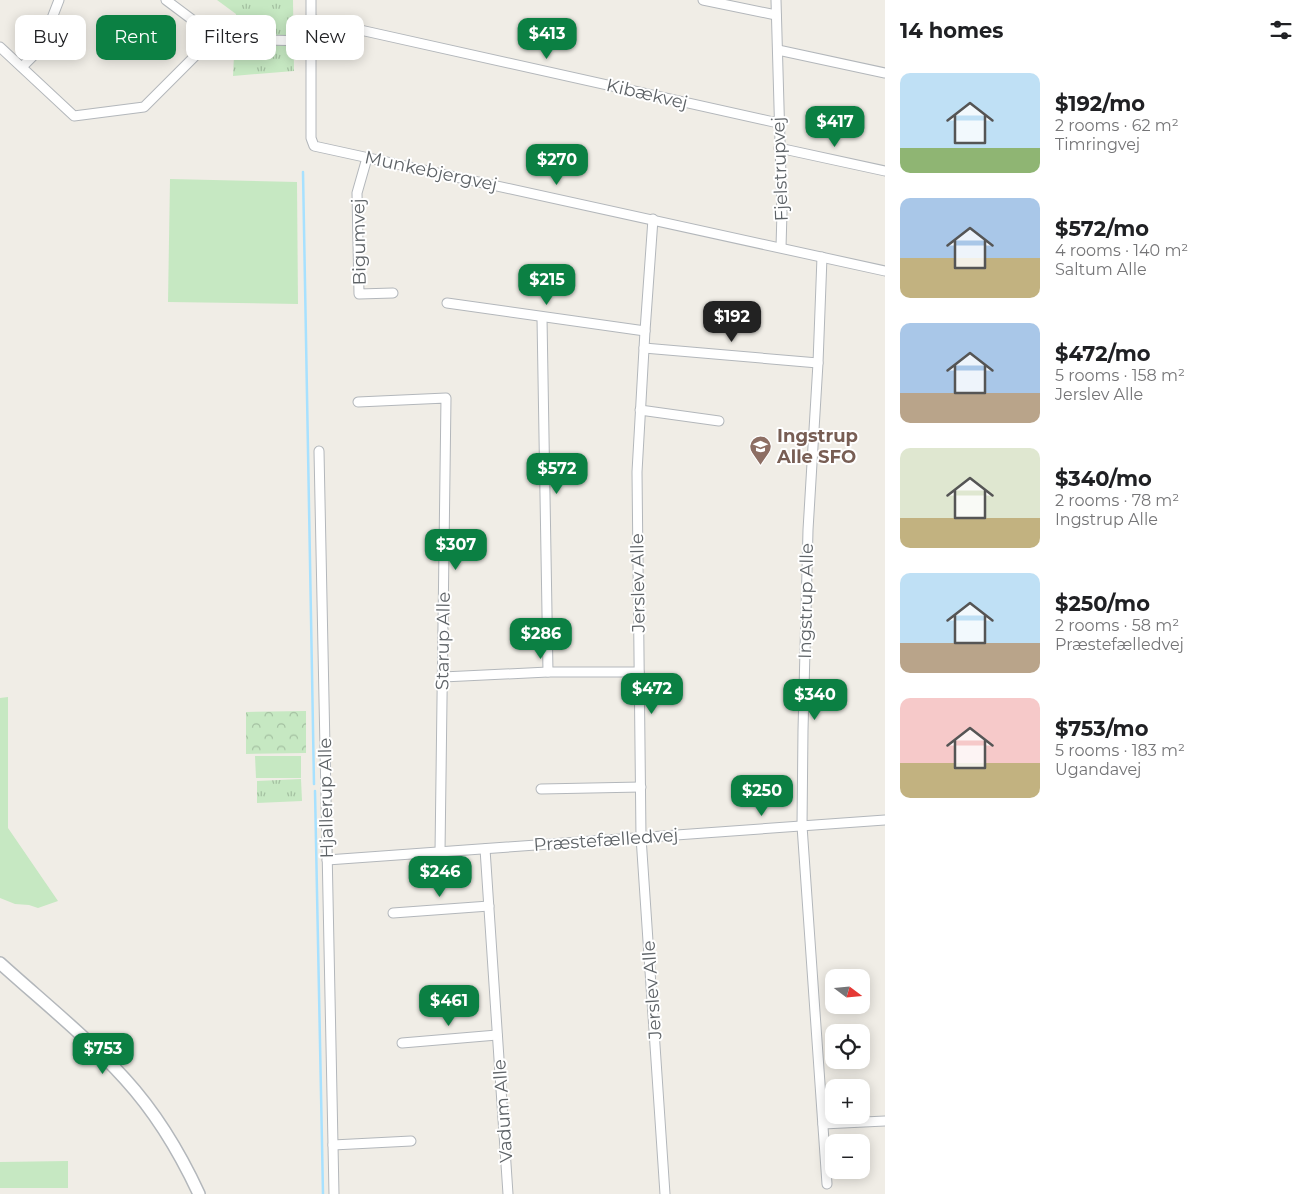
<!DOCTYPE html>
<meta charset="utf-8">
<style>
:root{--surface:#fff;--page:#f2f2f2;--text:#202124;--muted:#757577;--accent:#0b8043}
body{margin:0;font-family:Montserrat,sans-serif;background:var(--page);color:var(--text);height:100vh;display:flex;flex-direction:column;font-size:19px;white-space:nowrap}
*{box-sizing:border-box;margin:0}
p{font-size:16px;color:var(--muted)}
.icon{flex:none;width:28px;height:28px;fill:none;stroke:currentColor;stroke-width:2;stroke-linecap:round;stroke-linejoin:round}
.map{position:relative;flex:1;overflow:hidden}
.drawer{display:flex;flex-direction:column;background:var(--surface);width:425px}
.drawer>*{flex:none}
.banner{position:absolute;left:15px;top:15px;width:475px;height:45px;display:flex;gap:10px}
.needle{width:32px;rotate:106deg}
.controls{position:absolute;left:825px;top:969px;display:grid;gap:10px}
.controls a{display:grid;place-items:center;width:45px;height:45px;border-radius:10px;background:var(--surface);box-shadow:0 2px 12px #0003;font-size:25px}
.price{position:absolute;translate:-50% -42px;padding:0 11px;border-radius:10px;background:var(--accent);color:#fff;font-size:16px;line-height:32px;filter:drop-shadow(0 1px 2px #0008)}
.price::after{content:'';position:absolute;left:50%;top:30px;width:15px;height:11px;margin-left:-8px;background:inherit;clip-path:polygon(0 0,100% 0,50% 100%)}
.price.on{background:#222;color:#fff}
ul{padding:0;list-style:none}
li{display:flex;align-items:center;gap:15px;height:125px;padding:0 15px}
li span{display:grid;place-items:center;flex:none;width:140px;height:100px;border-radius:10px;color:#555}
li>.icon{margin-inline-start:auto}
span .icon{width:60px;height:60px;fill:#fffc;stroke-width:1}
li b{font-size:21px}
h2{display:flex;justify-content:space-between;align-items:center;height:60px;padding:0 15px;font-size:21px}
.pill{padding:0 18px;border-radius:10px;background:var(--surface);box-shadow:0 2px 12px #0003;font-size:18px;line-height:45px}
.pill.on{background:var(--accent);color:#fff}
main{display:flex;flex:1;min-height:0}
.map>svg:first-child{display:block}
</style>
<main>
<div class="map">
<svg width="885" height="1194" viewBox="0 0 885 1194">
<defs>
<pattern id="forest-crowns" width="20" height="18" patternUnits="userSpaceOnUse" patternTransform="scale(1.25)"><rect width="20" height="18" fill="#c6e8c2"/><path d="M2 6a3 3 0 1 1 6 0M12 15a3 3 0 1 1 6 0" fill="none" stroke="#a4c0a1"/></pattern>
<pattern id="park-tufts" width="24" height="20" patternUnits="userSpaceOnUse" patternTransform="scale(1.25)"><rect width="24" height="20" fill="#c6e8c2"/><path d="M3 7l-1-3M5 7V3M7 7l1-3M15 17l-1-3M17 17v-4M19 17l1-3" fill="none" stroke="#a4c0a1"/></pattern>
</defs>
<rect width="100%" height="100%" fill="#f0ede6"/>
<!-- green -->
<g fill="#c6e8c2">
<polygon points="170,179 297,182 298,304 168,302"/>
<polygon points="8,697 8,828 58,901 38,908 29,905 15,904 0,898 0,698"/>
<polygon points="255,756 301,756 301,778 256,778"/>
<polygon points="68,1161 68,1188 0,1188 0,1162"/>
</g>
<!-- forest -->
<polygon fill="url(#forest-crowns)" points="306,711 306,753 246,754 246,712"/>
<!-- park -->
<g fill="url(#park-tufts)">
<polygon points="217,0 293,0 294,71 233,76 236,14"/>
<polygon points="301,779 302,801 257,803 257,781"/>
</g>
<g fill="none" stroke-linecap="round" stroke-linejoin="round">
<!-- stream -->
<g stroke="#a7e1ff" stroke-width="2.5">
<polyline points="303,172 314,784"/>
<polyline points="315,791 323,1194"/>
</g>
<defs>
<g id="minor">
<polyline points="166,0 210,33 212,39"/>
<polyline points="311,0 311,138 314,146 885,271"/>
<polyline points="703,0 776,15"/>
<polyline points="776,0 782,212 781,247"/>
<polyline points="311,19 778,123"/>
<polyline points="0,47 74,116 144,107 212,39 311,41"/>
<polyline points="778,50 885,73"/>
<polyline points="22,67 40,49 59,0"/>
<polyline points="779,148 885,171"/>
<polyline points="367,158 357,193 359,294 393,293"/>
<polyline points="653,219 645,331 637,472 641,837 665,1194"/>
<polyline points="822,257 818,363 808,530 803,730 802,826 827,1184"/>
<polyline points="447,303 645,331"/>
<polyline points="542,318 548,672"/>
<polyline points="644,348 818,363"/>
<polyline points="358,402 446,398 440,852"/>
<polyline points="640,410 719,421"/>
<polyline points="319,451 334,1194"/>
<polyline points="443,677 548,672 639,672"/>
<polyline points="541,789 641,787"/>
<polyline points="485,849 508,1194"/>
<polyline points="327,860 885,820"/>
<polyline points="393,913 489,906"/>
<polyline points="402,1043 497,1035"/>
<polyline points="823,1124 885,1121"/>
<polyline points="333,1145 411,1141"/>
</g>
<path id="tertiary" d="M0,963C42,1001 87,1037 125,1079C156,1113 180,1153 199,1194"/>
</defs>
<!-- minor casing -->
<use href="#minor" stroke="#b3b7bb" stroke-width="11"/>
<!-- tertiary casing -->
<use href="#tertiary" stroke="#b3b7bb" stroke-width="14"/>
<!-- minor -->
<use href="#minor" stroke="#fff" stroke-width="9"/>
<!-- tertiary -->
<use href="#tertiary" stroke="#fff" stroke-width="11"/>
</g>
<!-- icons -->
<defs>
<symbol id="school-pin" viewBox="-11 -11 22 30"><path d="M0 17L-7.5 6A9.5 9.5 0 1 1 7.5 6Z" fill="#8d6e63" stroke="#fff"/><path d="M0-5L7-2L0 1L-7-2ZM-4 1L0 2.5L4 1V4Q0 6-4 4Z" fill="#fff"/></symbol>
</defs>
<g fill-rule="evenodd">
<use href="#school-pin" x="748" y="434" width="25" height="34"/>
</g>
<g text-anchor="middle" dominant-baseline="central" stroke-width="4" stroke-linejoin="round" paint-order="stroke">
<!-- street labels -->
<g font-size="18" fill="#5e6367" stroke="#fff">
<text transform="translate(647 94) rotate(13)">Kibækvej</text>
<text transform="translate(780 169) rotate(-92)">Fjelstrupvej</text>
<text transform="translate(431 171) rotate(12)">Munkebjergvej</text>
<text transform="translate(359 242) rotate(-91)">Bigumvej</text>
<text transform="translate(638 583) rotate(-91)">Jerslev Alle</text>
<text transform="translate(806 601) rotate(-89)">Ingstrup Alle</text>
<text transform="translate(443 641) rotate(-89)">Starup Alle</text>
<text transform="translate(326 798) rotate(-91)">Hjallerup Alle</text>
<text transform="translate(606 840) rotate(-4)">Præstefælledvej</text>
<text transform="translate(652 990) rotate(-94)">Jerslev Alle</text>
<text transform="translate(503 1111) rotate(-94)">Vadum Alle</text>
</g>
<!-- education labels -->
<g font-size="18" font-weight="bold" fill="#785e54" stroke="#fff" text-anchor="start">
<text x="777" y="436">Ingstrup<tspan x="777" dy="21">Alle SFO</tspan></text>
</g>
</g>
</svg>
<div class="controls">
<a><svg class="needle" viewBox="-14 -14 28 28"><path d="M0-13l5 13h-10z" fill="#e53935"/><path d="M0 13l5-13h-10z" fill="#757577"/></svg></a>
<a><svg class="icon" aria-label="locate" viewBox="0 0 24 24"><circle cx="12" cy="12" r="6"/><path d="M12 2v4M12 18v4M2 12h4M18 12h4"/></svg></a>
<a>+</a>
<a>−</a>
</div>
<b class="price" style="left:547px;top:60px">$413</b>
<b class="price" style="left:835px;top:148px">$417</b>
<b class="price" style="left:557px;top:186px">$270</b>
<b class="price" style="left:547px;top:306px">$215</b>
<b class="price on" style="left:732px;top:343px">$192</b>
<b class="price" style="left:557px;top:495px">$572</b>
<b class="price" style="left:456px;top:571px">$307</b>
<b class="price" style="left:541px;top:660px">$286</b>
<b class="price" style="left:652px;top:715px">$472</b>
<b class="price" style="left:815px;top:721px">$340</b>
<b class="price" style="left:762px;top:817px">$250</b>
<b class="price" style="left:440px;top:898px">$246</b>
<b class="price" style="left:449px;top:1027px">$461</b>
<b class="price" style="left:103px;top:1075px">$753</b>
<div class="banner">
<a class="pill">Buy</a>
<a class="pill on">Rent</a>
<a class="pill">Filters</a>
<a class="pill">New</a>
</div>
</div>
<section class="drawer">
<h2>14 homes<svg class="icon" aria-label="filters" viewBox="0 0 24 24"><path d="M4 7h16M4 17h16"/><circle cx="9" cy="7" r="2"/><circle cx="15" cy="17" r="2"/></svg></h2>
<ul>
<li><span style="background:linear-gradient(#bfe0f5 75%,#8fb573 0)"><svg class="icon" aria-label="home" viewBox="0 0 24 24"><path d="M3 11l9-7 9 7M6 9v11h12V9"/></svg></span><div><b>$192/mo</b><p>2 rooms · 62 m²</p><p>Timringvej</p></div></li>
<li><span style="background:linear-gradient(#a9c7e8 60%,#c2b280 0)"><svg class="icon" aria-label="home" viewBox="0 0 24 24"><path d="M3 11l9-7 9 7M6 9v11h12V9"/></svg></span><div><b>$572/mo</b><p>4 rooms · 140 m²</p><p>Saltum Alle</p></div></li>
<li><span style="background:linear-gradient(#a9c7e8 70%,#b9a48a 0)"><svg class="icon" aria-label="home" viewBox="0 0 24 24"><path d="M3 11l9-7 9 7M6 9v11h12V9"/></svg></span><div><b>$472/mo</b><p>5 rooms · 158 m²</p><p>Jerslev Alle</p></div></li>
<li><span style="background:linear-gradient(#dfe7d0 70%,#c2b280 0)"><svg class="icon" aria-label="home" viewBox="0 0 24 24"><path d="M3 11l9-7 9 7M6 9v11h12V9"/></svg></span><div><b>$340/mo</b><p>2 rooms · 78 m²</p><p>Ingstrup Alle</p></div></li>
<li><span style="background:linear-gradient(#bfe0f5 70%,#b9a48a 0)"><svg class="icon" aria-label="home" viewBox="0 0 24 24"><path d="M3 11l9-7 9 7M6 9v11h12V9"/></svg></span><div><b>$250/mo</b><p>2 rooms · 58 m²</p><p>Præstefælledvej</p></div></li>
<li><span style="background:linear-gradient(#f6c9c9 65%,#c2b280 0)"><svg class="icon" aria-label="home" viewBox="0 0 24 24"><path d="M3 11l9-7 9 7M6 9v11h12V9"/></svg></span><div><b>$753/mo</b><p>5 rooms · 183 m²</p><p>Ugandavej</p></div></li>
</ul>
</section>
</main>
